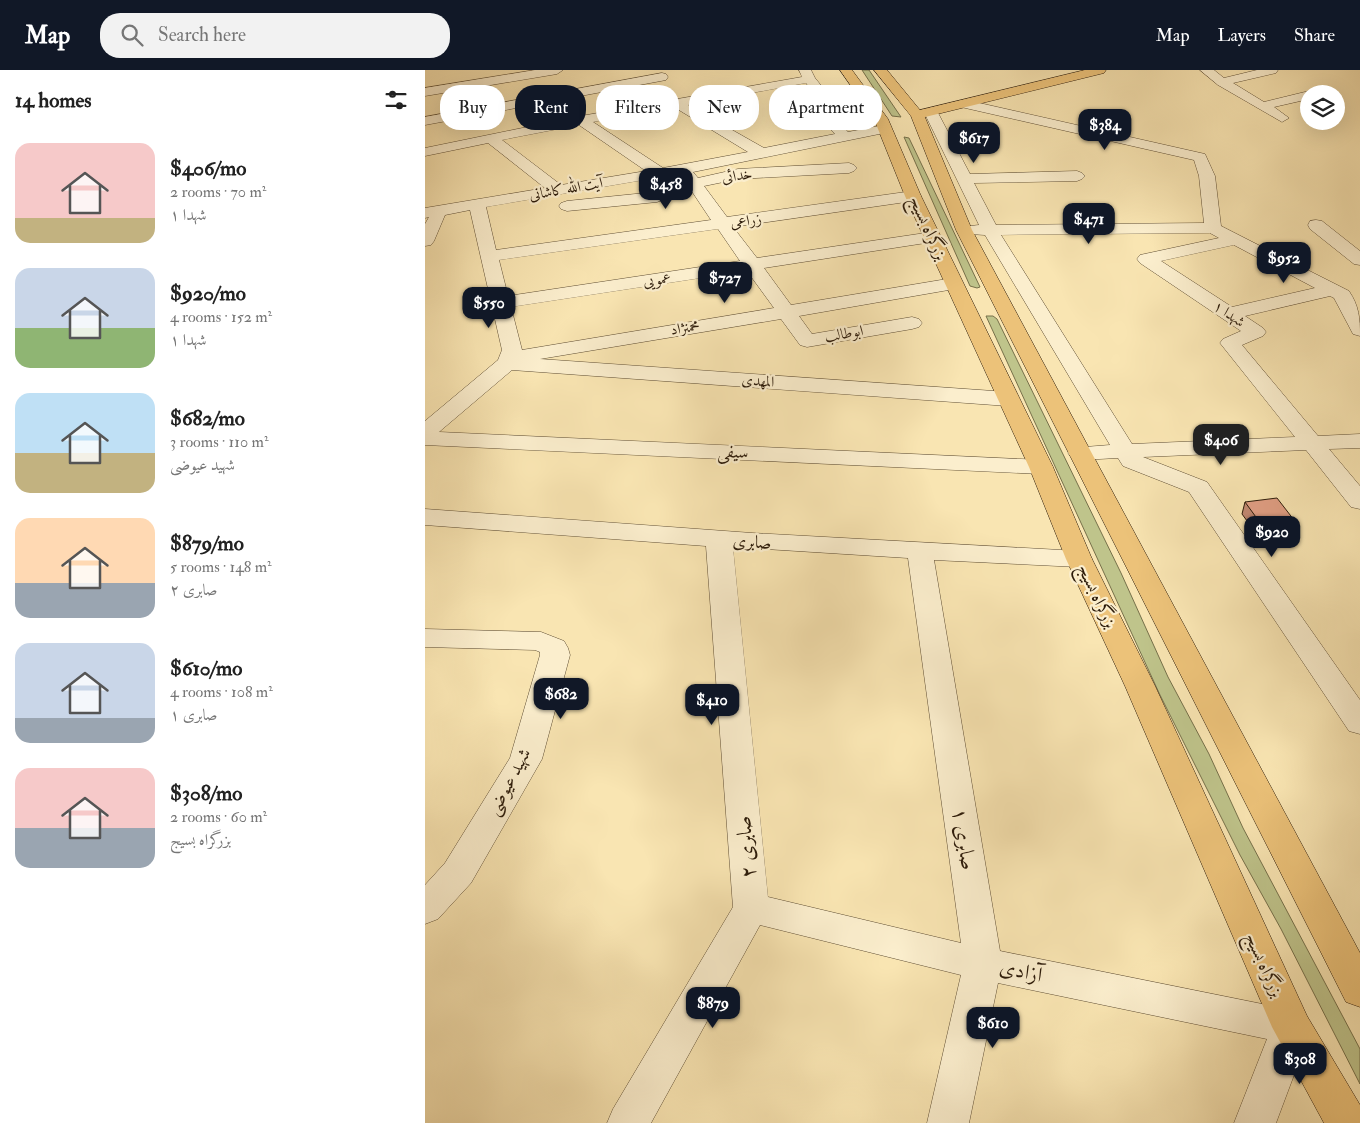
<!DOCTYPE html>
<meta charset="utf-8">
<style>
:root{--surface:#fff;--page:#f2f2f2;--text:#222;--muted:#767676;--accent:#111827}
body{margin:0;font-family:"IM FELL Double Pica",Amiri,serif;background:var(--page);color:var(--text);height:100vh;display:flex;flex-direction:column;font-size:19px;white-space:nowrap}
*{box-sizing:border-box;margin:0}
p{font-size:16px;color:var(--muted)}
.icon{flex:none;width:28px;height:28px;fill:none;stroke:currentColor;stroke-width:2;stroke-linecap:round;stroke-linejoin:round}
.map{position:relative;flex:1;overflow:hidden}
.side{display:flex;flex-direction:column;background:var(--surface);width:425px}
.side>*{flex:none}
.hud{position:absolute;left:15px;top:15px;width:475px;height:45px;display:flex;gap:10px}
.fabs{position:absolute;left:875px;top:15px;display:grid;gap:10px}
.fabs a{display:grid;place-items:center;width:45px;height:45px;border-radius:50%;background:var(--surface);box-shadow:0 5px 20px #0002;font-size:25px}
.price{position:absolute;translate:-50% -42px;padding:0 11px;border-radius:10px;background:var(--accent);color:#fff;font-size:16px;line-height:32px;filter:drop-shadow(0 1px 2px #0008)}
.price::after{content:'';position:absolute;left:50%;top:30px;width:15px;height:11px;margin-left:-8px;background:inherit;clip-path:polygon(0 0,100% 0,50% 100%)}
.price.active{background:#222;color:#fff}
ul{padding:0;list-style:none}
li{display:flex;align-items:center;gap:15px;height:125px;padding:0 15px}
li span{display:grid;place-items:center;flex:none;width:140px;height:100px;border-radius:15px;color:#555}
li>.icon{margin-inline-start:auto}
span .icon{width:60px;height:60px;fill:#fffc;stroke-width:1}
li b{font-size:21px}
h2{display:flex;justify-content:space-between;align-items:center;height:60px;padding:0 15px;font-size:21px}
.chip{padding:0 18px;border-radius:20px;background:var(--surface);box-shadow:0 5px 20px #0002;font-size:18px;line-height:45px}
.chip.active{background:var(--accent);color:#fff}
header{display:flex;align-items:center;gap:30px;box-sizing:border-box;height:70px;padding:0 25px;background:var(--accent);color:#fff}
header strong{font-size:24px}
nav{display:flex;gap:28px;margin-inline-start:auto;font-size:18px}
.search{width:350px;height:45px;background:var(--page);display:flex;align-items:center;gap:12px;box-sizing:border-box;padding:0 18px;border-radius:20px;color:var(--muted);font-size:19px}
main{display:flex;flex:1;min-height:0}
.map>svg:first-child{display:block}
</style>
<header>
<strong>Map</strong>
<div class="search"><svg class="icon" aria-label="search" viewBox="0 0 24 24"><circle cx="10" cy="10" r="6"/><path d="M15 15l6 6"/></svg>Search here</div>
<nav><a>Map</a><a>Layers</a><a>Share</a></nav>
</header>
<main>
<section class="side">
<h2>14 homes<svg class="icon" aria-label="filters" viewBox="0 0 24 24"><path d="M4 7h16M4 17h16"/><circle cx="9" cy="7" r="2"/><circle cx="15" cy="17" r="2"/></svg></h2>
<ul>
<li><span style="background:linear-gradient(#f6c9c9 75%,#c2b280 0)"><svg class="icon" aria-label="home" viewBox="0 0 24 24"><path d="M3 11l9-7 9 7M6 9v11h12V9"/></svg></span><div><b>$406/mo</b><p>2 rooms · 70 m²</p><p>شهدا ۱</p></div></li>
<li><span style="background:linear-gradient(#c9d6e8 60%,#8fb573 0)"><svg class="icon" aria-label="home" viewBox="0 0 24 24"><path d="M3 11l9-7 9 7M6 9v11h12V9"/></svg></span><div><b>$920/mo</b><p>4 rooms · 152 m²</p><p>شهدا ۱</p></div></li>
<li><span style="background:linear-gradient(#bfe0f5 60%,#c2b280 0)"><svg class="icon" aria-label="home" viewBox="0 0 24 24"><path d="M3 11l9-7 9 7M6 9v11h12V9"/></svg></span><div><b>$682/mo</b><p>3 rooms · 110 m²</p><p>شهید عیوضی</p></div></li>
<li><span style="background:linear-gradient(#ffd9b3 65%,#9aa5b1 0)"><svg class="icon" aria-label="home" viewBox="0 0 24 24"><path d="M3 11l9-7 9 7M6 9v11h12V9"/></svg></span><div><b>$879/mo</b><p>5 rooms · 148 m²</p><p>صابری ۲</p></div></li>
<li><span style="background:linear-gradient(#c9d6e8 75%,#9aa5b1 0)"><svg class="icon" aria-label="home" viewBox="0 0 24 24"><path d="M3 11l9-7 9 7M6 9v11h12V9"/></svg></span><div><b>$610/mo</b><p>4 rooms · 108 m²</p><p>صابری ۱</p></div></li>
<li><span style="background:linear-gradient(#f6c9c9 60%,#9aa5b1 0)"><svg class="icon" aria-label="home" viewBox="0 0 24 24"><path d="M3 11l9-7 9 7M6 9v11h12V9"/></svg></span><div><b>$308/mo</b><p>2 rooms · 60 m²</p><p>بزرگراه بسیج</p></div></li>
</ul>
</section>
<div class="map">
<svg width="935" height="1053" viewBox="0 0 935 1053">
<rect width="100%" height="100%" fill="#f9e5b2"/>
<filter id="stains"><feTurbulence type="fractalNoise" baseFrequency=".004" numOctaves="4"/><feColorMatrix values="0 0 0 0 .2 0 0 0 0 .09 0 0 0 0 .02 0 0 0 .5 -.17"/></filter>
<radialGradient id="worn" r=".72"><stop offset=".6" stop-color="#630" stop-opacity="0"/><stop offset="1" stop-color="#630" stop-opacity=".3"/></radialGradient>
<!-- green -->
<g fill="#bfc48b" stroke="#76704a">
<polygon points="437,0 444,0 476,47 467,46"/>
<polygon points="479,67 484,68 555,217 552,218 545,216"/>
<polygon points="561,246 568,246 572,249 696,503 743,607 784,684 818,758 935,979 935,1014 856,859 815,785 735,625"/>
</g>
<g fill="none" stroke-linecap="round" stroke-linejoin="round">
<defs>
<g id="minor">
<polygon points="110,0 138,0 132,4 0,26 0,18"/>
<path d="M374,0H386L390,8L412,35H454L456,38L454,41L449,42L413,43L411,49L423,62L459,55L466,59L459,63L268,102L273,108L313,99L424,93L429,95L432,98L429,101L424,103L313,109L279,116L302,147L488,121L494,123L496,126L494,129L488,131L308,157L332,188L507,162L513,163L516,167L513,171L507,172L339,198L366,235L528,208L535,210L537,214L535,218L374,246L387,264L487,247L494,249L497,253L494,257L487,259L382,277L375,275L356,249L115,289L583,322L591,324L594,329L591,334L583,336L87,300L14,362L616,390L624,392L628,397L624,402L616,404L0,375V351L73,290L77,280L45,140L20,145L9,171L6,175L0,176V154L4,147L0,148V138L120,118L63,73L0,86V78L156,46L377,7ZM381,13L401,39L397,50L410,64L339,78L263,35ZM249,37L323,82L238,98L168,52ZM154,55L221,101L136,115L77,70ZM254,104L260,112L230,122L142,131L136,133L134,136L136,139L142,141L232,132L266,120L286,150L71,180L61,137ZM293,159L315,191L83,226L74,190ZM322,201L349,238L97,280L86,237Z"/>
<polygon points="775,0 789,0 799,8 832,0 853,0 851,3 808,13 839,32 884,21 890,24 884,24 884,29 849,37 864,48 857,52 793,15"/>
<polygon points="237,3 241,4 243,7 241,10 0,55 0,47"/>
<path d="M541,30L780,84L790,106L796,156L924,221C934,236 935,248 935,266L928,264L909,228L905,226L820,246L838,258L841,262L838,266L817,275L893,366L935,364V378L904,379L935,416V439L926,437L881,380L718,387L782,412L935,630V664L924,661L764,422L698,396L693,388L655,390L647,388L643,383L647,378L685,375L560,165L545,164L543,160L545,156L554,155L499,42L501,39H511L545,104L652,101L657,103L660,106L657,109L652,111L549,113L571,155L779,153L774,106L769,90L536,37L534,34ZM785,163L794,168L715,185L712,189L715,193L816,261L798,269L795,273L870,367L707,374L576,165ZM809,175L890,218L807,237L736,191Z"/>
<polygon points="891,150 897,151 935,181 935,195 929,194 885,159 883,155 885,151"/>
<path d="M0,439L327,463L654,481L663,483L667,489L663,495L654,497L509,490L575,881L867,940L881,945L887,957L851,1053H809L842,969L573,913L544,1053H502L536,905L335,855L226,1053H182L188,1039L308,837L281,476L0,455ZM308,477L483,488L536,873L343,827Z"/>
<polygon points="0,559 116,562 139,571 143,578 145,585 117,689 46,813 13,849 0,854 0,815 20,793 85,688 115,585 115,582 110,580 0,577"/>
</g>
<polygon id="major" points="660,0 681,0 679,3 492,49 485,45 487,42"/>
<g id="highway">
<polygon points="415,0 427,0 463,49 496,126 628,397 667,489 730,616 882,946 935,1035 935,1053 899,1053 847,957 700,616 641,489 604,397 480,126 449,49"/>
<polygon points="449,0 462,0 499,45 547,160 935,883 935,937 921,932 531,160 486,46"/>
</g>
</defs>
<!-- minor casing -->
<use href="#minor" stroke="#5f4e34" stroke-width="1"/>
<!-- major casing -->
<use href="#major" stroke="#2c1b0a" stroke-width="1"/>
<!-- highway casing -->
<use href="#highway" stroke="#2c1b0a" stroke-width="1"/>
<!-- minor -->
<use href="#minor" fill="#fbeecd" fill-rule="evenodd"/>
<!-- major -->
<use href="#major" fill="#ecc279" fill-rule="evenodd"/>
<!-- highway -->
<use href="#highway" fill="#ecc279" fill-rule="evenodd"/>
</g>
<!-- wall -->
<polygon fill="#c18871" stroke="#2c1b0a" points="820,432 869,450 866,462 833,466 817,444"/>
<!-- building -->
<polygon fill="#e09e83" stroke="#2c1b0a" points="852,428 869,450 836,454 820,432"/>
<g text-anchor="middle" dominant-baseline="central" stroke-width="4.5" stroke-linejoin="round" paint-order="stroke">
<!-- far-street labels -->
<g font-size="15" fill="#2c1b0a" stroke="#fbeecd">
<text transform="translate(312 106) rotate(-8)">خدائی</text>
<text transform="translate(141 119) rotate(-10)">آیت الله کاشانی</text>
<text transform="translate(321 151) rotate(-8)">زراعی</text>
<text transform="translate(232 210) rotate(-8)">عمویی</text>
<text transform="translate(804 244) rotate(34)">شهدا ۱</text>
<text transform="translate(260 258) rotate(-9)">محمنژاد</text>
<text transform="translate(419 264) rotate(-10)">ابوطالب</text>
<text transform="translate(333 311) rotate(4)">المهدی</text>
</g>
<!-- street labels -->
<g font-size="18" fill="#2c1b0a" stroke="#fbeecd">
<text transform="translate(503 158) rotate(66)">بزرگراه بسیج</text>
<text transform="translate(308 382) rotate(3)">سیفی</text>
<text transform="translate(327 472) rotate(4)">صابری</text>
<text transform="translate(672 526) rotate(65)">بزرگراه بسیج</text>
<text transform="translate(84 712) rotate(-62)">شهید عیوضی</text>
<text transform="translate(839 895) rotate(66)">بزرگراه بسیج</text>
</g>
<!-- near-street labels -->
<g font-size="21" fill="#2c1b0a" stroke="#fbeecd">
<text transform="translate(539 769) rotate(81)">صابری ۱</text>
<text transform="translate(321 777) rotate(-95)">صابری ۲</text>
<text transform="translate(596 901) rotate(12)">آزادی</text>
</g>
</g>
<rect width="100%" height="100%" filter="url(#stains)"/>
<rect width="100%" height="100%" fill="url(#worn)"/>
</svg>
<div class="fabs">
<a><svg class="icon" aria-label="layers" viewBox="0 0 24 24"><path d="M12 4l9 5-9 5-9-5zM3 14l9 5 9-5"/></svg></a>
</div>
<b class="price" style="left:680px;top:81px">$384</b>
<b class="price" style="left:549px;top:94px">$617</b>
<b class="price" style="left:241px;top:140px">$458</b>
<b class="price" style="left:664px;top:175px">$471</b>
<b class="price" style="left:859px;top:214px">$952</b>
<b class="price" style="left:300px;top:234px">$727</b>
<b class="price" style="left:64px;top:259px">$550</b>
<b class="price active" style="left:796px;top:396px">$406</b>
<b class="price" style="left:847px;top:488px">$920</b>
<b class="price" style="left:136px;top:650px">$682</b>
<b class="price" style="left:287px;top:656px">$410</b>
<b class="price" style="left:288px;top:959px">$879</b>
<b class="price" style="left:568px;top:979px">$610</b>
<b class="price" style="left:875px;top:1015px">$308</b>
<div class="hud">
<a class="chip">Buy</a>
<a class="chip active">Rent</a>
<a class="chip">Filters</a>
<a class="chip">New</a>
<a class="chip">Apartment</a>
</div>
</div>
</main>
